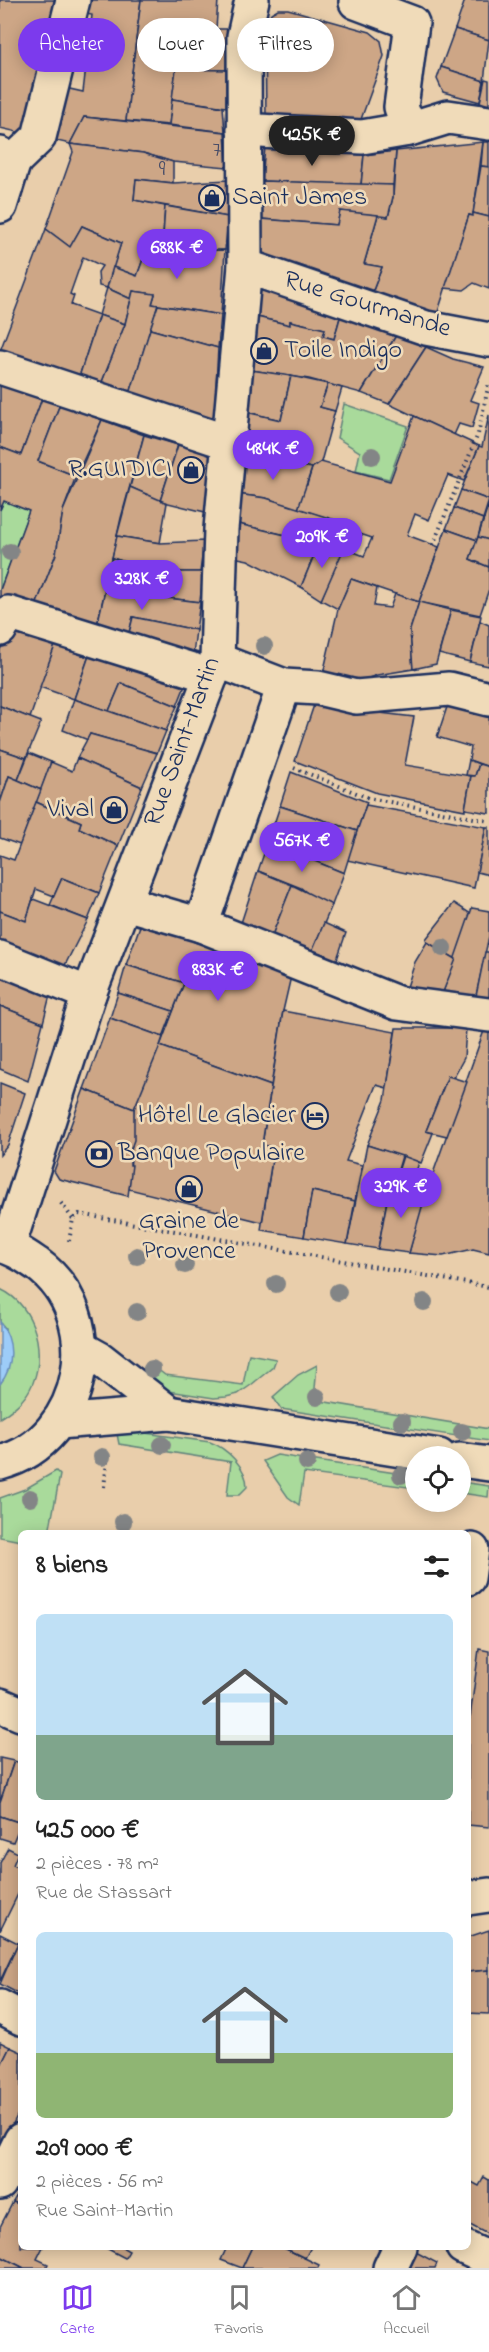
<!DOCTYPE html>
<html lang="fr">
<meta charset="utf-8">
<style>
:root{--surface:#fff;--page:#f2f2f2;--text:#222;--muted:#767676;--line:#e0e0e0;--accent:#7c3aed}
body{margin:0;font-family:"Indie Flower",sans-serif;background:var(--page);color:var(--text);height:100vh;display:flex;flex-direction:column;font-size:22px;white-space:nowrap}
*{box-sizing:border-box;margin:0}
p{font-size:20px;color:var(--muted)}
.icon{flex:none;width:33px;height:33px;fill:none;stroke:currentColor;stroke-width:2;stroke-linecap:round;stroke-linejoin:round}
.map{position:relative;flex:1;overflow:hidden}
.side{position:absolute;left:18px;top:1530px;width:453px;height:720px;display:flex;flex-direction:column;background:var(--surface);border-radius:9px;box-shadow:0 3px 15px #0003}
.side>*{flex:none}
.top-card{position:absolute;left:18px;top:18px;width:453px;height:54px;display:flex;gap:12px}
.buttons{position:absolute;left:405px;top:1446px;display:grid;gap:12px}
.buttons a{display:grid;place-items:center;width:66px;height:66px;border-radius:50%;background:var(--surface);box-shadow:0 3px 15px #0003;font-size:30px}
.price{position:absolute;translate:-50% -51px;padding:0 14px;border-radius:21px;background:var(--accent);color:#fff;font-size:20px;line-height:39px;filter:drop-shadow(0 2px 3px #0008)}
.price::after{content:'';position:absolute;left:50%;top:36px;width:18px;height:14px;margin-left:-9px;background:inherit;clip-path:polygon(0 0,100% 0,50% 100%)}
.price.current{background:#222;color:#fff}
ul{padding:0;list-style:none}
li{display:grid;align-content:center;gap:12px;height:318px;padding:0 18px}
li span{display:grid;place-items:center;height:186px;border-radius:9px;color:#555}
li>.icon{margin-inline-start:auto}
span .icon{width:108px;height:108px;fill:#fffc;stroke-width:1}
li b{font-size:26px}
h2{display:flex;justify-content:space-between;align-items:center;height:72px;padding:0 18px;font-size:26px}
.tag{padding:0 21px;border-radius:27px;background:var(--surface);box-shadow:0 3px 15px #0003;font-size:21px;line-height:54px}
.tag.current{background:var(--accent);color:#fff}
.dock{display:flex;justify-content:space-around;align-items:center;height:84px;border-top:2px solid var(--line);background:var(--surface);font-size:16px;color:var(--muted)}
.dock a{display:grid;justify-items:center;gap:3px}
.dock .current{color:var(--accent)}
.map>svg:first-child{display:block}
</style>
<div class="map">
<svg width="489" height="2268" viewBox="0 0 489 2268">
<rect width="100%" height="100%" fill="#e9ceab"/>
<filter id="ink" filterUnits="userSpaceOnUse"><feTurbulence type="fractalNoise" baseFrequency=".0167" numOctaves="2"/><feDisplacementMap in="SourceGraphic" scale="12" xChannelSelector="R" yChannelSelector="G"/><feConvolveMatrix kernelMatrix="1 2 1 2 8 2 1 2 1" color-interpolation-filters="sRGB"/></filter>
<g filter="url(#ink)">
<!-- green -->
<g fill="#a9da9b" stroke="#62847c" stroke-width="1.5">
<polygon points="344,404 408,426 389,479 356,471 360,452 337,438"/>
<polygon points="4,501 29,511 0,590 0,510"/>
<path d="M0,1289C36,1305 48,1356 30,1389C23,1402 12,1410 0,1418V1384L4,1378L5,1328L0,1322Z"/>
<polygon points="249,1354 276,1359 273,1367 251,1385 238,1394 226,1397 214,1398 156,1389 140,1374 148,1362 165,1375 243,1385"/>
<polygon points="317,1365 314,1400 489,1429 489,1441 281,1409 273,1397 298,1375"/>
<path d="M116,1429L210,1442C226,1448 247,1467 247,1487L239,1495H227L231,1462L119,1444Z"/>
<polygon points="277,1455 415,1476 415,1488 304,1473 299,1505 288,1497 263,1461"/>
<polygon points="56,1471 60,1475 49,1533 21,1533 21,1541 0,1537 0,1498 25,1489"/>
<polygon points="461,1482 489,1486 488,1497 461,1493"/>
</g>
<!-- water -->
<path fill="#9dccf8" stroke="#698dba" stroke-width="1.5" d="M0,1322C14,1340 15,1366 0,1384Z"/>
<!-- building -->
<g fill="#cda686" stroke="#1b2f5e" stroke-width="1.5" fill-rule="evenodd">
<path d="M0,0H141L126,121L84,117L70,144L0,128ZM57,9L92,15L83,92L39,82Z"/>
<polygon points="141,0 218,0 216,29 228,29 226,70 176,69 169,125 126,121"/>
<polygon points="465,0 489,0 489,40 455,29"/>
<polygon points="278,9 288,9 370,32 381,41 384,56 360,122 266,119 265,27 271,13"/>
<polygon points="455,29 489,40 484,81 441,67"/>
<polygon points="441,67 484,81 480,102 443,92 437,79"/>
<polygon points="176,69 226,70 226,107 172,99"/>
<polygon points="485,79 489,80 489,105 480,102"/>
<polygon points="172,99 223,107 225,132 169,125"/>
<polygon points="84,117 225,132 227,167 173,162 143,153 70,144"/>
<polygon points="483,142 489,142 489,167 481,166"/>
<polygon points="483,142 473,216 469,215 435,321 370,298 382,267 364,264 378,215 388,217 393,197 396,151"/>
<polygon points="70,144 143,153 173,162 173,183 136,179 134,200 165,206 162,251 146,251 137,276 113,267 121,243 82,226 70,247 46,229 73,152"/>
<polygon points="265,147 364,155 361,185 262,181"/>
<polygon points="396,151 393,185 361,185 364,155"/>
<polygon points="481,166 489,167 489,217 473,213"/>
<polygon points="136,179 173,183 228,180 228,217 134,200"/>
<polygon points="262,181 393,185 393,197 388,217 340,211 337,225 261,219"/>
<polygon points="165,206 228,217 225,250 162,251"/>
<polygon points="340,211 378,215 364,264 382,267 370,298 259,260 261,219 337,225"/>
<polygon points="473,213 489,217 489,289 474,283 464,290 445,288 469,215 473,216"/>
<polygon points="82,226 121,243 107,288 99,286 98,272 102,266 83,257 70,294 74,296 71,305 99,315 79,377 0,351 46,229 70,247"/>
<polygon points="225,250 221,315 152,304 155,294 133,291 131,299 107,288 113,267 137,276 146,251"/>
<polygon points="262,280 343,307 334,339 323,336 325,329 290,321 290,325 257,317"/>
<polygon points="107,288 131,299 125,324 99,315"/>
<polygon points="133,291 155,294 152,304 158,305 130,394 101,384 125,324"/>
<polygon points="158,305 221,315 218,348 150,329"/>
<polygon points="343,307 400,329 361,393 309,379 251,370 257,317 290,325 290,321 325,329 323,336 334,339"/>
<polygon points="99,315 125,324 101,384 79,377"/>
<polygon points="150,329 218,348 214,422 130,394"/>
<polygon points="400,329 426,347 389,404 361,393"/>
<polygon points="426,347 453,359 484,367 470,400 479,403 472,428 459,424 454,435 389,404"/>
<polygon points="251,370 291,376 281,420 246,412"/>
<polygon points="291,376 328,384 320,407 335,411 321,462 312,468 242,455 246,412 281,420"/>
<polygon points="0,382 43,396 21,455 0,447"/>
<polygon points="328,384 342,388 335,411 320,407"/>
<polygon points="43,396 60,404 38,461 76,476 63,511 56,554 34,611 0,598 0,590 29,511 4,501 0,510 0,447 21,455"/>
<polygon points="60,404 102,420 76,476 38,461"/>
<polygon points="489,415 489,500 461,490 479,446 482,447"/>
<polygon points="414,416 479,446 464,481 448,475 429,520 415,514 407,535 439,547 419,602 351,579 338,609 321,600 334,568 344,548 364,556 372,538 345,529 345,523 298,509 305,485 307,485 312,468 321,462 390,481"/>
<polygon points="102,420 144,435 121,518 96,630 34,611 56,554 63,511"/>
<polygon points="144,435 178,445 160,501 130,487"/>
<polygon points="178,445 211,454 205,512 160,501"/>
<polygon points="242,455 312,468 298,509 266,498 236,494"/>
<polygon points="130,487 167,503 160,543 117,536"/>
<polygon points="461,490 489,500 483,519 454,508"/>
<polygon points="236,494 266,498 345,523 343,548 234,523"/>
<polygon points="489,504 489,540 478,537"/>
<polygon points="454,508 483,519 477,540 446,529"/>
<polygon points="234,523 319,543 301,587 248,560 228,556"/>
<polygon points="446,529 477,540 470,559 489,567 489,589 480,615 419,602"/>
<polygon points="117,536 160,543 204,541 200,572 159,572 112,558"/>
<polygon points="478,537 489,540 489,567 470,559"/>
<polygon points="319,543 344,548 321,600 301,587"/>
<polygon points="112,558 159,572 203,572 200,602 151,596 107,582"/>
<polygon points="351,579 377,588 374,606 390,608 395,594 419,602 410,630 413,669 377,675 357,682 323,674 338,609"/>
<polygon points="107,582 151,596 200,602 196,630 133,617 127,641 96,630"/>
<polygon points="419,602 451,610 436,664 413,669 410,630"/>
<polygon points="451,610 481,616 470,662 439,654"/>
<polygon points="133,617 196,630 192,663 127,641"/>
<polygon points="480,621 489,625 489,666 470,662"/>
<polygon points="11,626 57,640 30,718 0,706 0,650"/>
<polygon points="57,640 92,647 74,699 40,687"/>
<polygon points="92,647 188,678 177,706 121,683 109,711 74,699"/>
<polygon points="121,683 177,706 166,731 109,711"/>
<polygon points="74,699 166,731 157,753 90,734 88,740 63,730"/>
<polygon points="449,701 489,710 489,767 469,760 471,747 437,737"/>
<polygon points="315,702 353,714 354,710 414,717 405,765 471,776 465,810 377,793 295,761"/>
<polygon points="0,706 41,722 26,758 0,749"/>
<polygon points="90,734 157,753 142,787 77,758"/>
<polygon points="0,749 26,758 18,780 9,776 0,803"/>
<polygon points="29,753 51,762 41,790 18,780"/>
<polygon points="77,758 142,787 118,846 79,828 81,822 36,802 51,762 72,771"/>
<polygon points="469,760 479,764 475,776 466,775"/>
<polygon points="479,764 489,767 489,813 465,809 471,776 475,776"/>
<polygon points="291,772 367,802 357,831 280,806"/>
<polygon points="9,776 41,790 20,845 0,838 0,803"/>
<polygon points="36,802 81,822 79,828 118,846 99,893 62,878 54,896 36,889 26,921 0,911 0,855 14,860"/>
<polygon points="366,805 486,827 474,888 347,860"/>
<polygon points="280,806 357,831 344,873 268,842"/>
<polygon points="486,827 489,827 489,875 477,872"/>
<polygon points="268,842 344,873 332,905 311,896 301,888 258,871"/>
<polygon points="258,871 292,885 271,938 240,926"/>
<polygon points="62,878 99,893 88,920 50,905"/>
<polygon points="292,885 332,905 310,956 271,938"/>
<polygon points="33,899 88,920 64,967 0,945 0,911 26,921"/>
<polygon points="454,903 471,914 456,959 427,942 426,939"/>
<polygon points="472,908 489,911 489,936 476,996 443,992"/>
<polygon points="141,923 292,972 283,1011 271,1086 160,1046 184,983 126,965"/>
<polygon points="324,923 346,933 335,965 310,956"/>
<polygon points="427,942 456,959 443,992 407,987 415,962"/>
<polygon points="485,952 489,952 489,998 476,996"/>
<polygon points="126,965 184,983 173,1011 118,993"/>
<polygon points="0,976 50,995 43,1023 0,1006"/>
<polygon points="118,993 173,1011 163,1037 110,1018"/>
<polygon points="0,1006 43,1023 28,1081 0,1069"/>
<polygon points="283,1011 395,1032 387,1088 376,1085 346,1161 362,1165 355,1201 312,1191 304,1237 261,1230 274,1147 262,1145"/>
<polygon points="110,1018 163,1037 147,1083 134,1109 84,1089"/>
<polygon points="396,1028 466,1028 464,1058 453,1078 448,1076 426,1131 433,1133 421,1163 367,1145 385,1100"/>
<polygon points="485,1028 489,1029 489,1253 473,1249 443,1256 409,1253 420,1210"/>
<polygon points="160,1046 271,1086 262,1145 274,1147 262,1222 129,1189 134,1109"/>
<polygon points="448,1076 467,1082 447,1136 426,1131"/>
<polygon points="0,1083 25,1093 8,1145 0,1155"/>
<polygon points="84,1089 134,1109 134,1140 130,1151 130,1165 132,1165 128,1196 59,1179 54,1171"/>
<polygon points="367,1145 402,1156 392,1190 389,1190 378,1249 347,1244"/>
<polygon points="403,1156 419,1162 414,1179 404,1178 402,1186 394,1184"/>
<polygon points="394,1184 426,1193 409,1253 378,1249 389,1190 392,1190"/>
<polygon points="312,1191 355,1201 347,1244 304,1237"/>
<polygon points="479,1649 489,1651 489,1827 468,1825 468,1733"/>
<polygon points="0,1758 14,1761 0,1802"/>
<polygon points="14,1761 21,1763 21,1823 0,1816 0,1802"/>
<polygon points="0,1816 21,1823 13,1842 0,1838"/>
<polygon points="8,1848 18,1853 13,1865 21,1869 21,1888 0,1931 0,1863"/>
<polygon points="489,1930 489,1970 468,1972 468,1937"/>
<polygon points="0,1934 18,1943 0,1981"/>
<polygon points="18,1943 21,1945 21,1995 0,1984"/>
<polygon points="489,1970 489,2014 468,2013 468,1972"/>
<polygon points="0,2042 10,2047 0,2067"/>
<polygon points="10,2047 21,2052 21,2108 0,2149 0,2067"/>
<polygon points="484,2177 489,2180 489,2235 468,2224 468,2180 479,2186"/>
<polygon points="21,2187 21,2205 13,2202"/>
<polygon points="13,2202 21,2205 21,2247 43,2247 37,2259 48,2264 46,2268 24,2268 0,2256 0,2227"/>
<polygon points="104,2247 122,2247 129,2251 125,2258"/>
<polygon points="227,2247 252,2247 242,2268 221,2260"/>
<polygon points="252,2247 282,2247 319,2265 318,2268 242,2268"/>
<polygon points="282,2247 311,2247 305,2258"/>
<polygon points="410,2249 437,2263 435,2268 402,2268"/>
<polygon points="0,2256 24,2268 0,2268"/>
</g>
<g fill="none" stroke-linecap="round" stroke-linejoin="round">
<defs>
<g id="minor">
<polyline points="356,2 412,23 401,107 409,129"/>
<polyline points="244,130 362,137 409,129 448,117 489,123"/>
<polyline points="0,154 14,161 0,206"/>
<polyline points="14,161 39,137 73,0"/>
<polyline points="245,266 426,328 489,340"/>
<polyline points="0,367 230,443"/>
<polyline points="0,629 8,613 211,676"/>
<polyline points="217,660 284,686 318,688 356,697 449,689 489,699"/>
<polyline points="125,903 201,925 397,1003 489,1015"/>
<polyline points="201,925 284,686"/>
<polyline points="0,958 89,994"/>
<polyline points="8,1247 89,994 217,660 221,529 245,266 244,36 252,0"/>
<polyline points="468,1578 472,1550"/>
<polyline points="0,1705 21,1714"/>
<polyline points="468,1898 489,1895"/>
<polyline points="0,2007 21,2018"/>
<polyline points="0,2183 21,2140"/>
<polyline points="463,2247 489,2259"/>
<polyline points="390,2268 400,2247"/>
</g>
<g id="major">
<path d="M0,1245C14,1248 25,1256 37,1264C108,1316 87,1440 0,1463"/>
<polyline points="82,1349 100,1359 169,1413"/>
<polyline points="59,1422 169,1413 439,1456"/>
<polyline points="460,1460 489,1464"/>
</g>
</defs>
<!-- minor casing -->
<use href="#minor" stroke="#1b2f5e" stroke-width="38"/>
<!-- major casing -->
<use href="#major" stroke="#1b2f5e" stroke-width="38"/>
<!-- path -->
<g stroke="#1b2f5e" stroke-width="4" stroke-dasharray="1.5 4.5" stroke-linecap="butt">
<polyline points="433,545 478,434 489,383"/>
<polyline points="294,768 369,798 489,821"/>
<polyline points="61,1203 73,1219"/>
<polyline points="69,1241 73,1219 79,1214 489,1287"/>
<polyline points="104,1487 108,1454"/>
</g>
<!-- minor -->
<use href="#minor" stroke="#f0dbb9" stroke-width="33"/>
<!-- major -->
<use href="#major" stroke="#f0dbb9" stroke-width="33"/>
</g>
<!-- trees -->
<g fill="#838586">
<circle cx="372" cy="456" r="9"/>
<circle cx="10" cy="552" r="9"/>
<circle cx="264" cy="646" r="9"/>
<circle cx="443" cy="948" r="9"/>
<circle cx="137" cy="1256" r="9"/>
<circle cx="185" cy="1265" r="9"/>
<circle cx="276" cy="1284" r="9"/>
<circle cx="338" cy="1292" r="9"/>
<circle cx="424" cy="1302" r="9"/>
<circle cx="137" cy="1312" r="9"/>
<circle cx="152" cy="1369" r="9"/>
<circle cx="317" cy="1397" r="9"/>
<circle cx="402" cy="1422" r="9"/>
<circle cx="462" cy="1432" r="9"/>
<circle cx="162" cy="1445" r="9"/>
<circle cx="102" cy="1457" r="9"/>
<circle cx="307" cy="1462" r="9"/>
<circle cx="401" cy="1475" r="9"/>
<circle cx="30" cy="1498" r="9"/>
<circle cx="123" cy="1522" r="9"/>
</g>
</g>
<!-- icons -->
<defs>
<symbol id="shop-ring" viewBox="-11 -11 22 22"><circle r="9.5" fill="#f0dbb9" stroke="#1b2f5e" stroke-width="1.5"/><path d="M-5-2.5h2.3a2.7 3.5 0 0 1 5.4 0H5L5.5 6h-11ZM-1.5-2.5h3a1.5 2.3 0 0 0-3 0Z" fill="#1b2f5e"/></symbol>
<symbol id="hotel-ring" viewBox="-11 -11 22 22"><circle r="9.5" fill="#f0dbb9" stroke="#1b2f5e" stroke-width="1.5"/><path d="M-6-4.5h1.5V1H6V5H4.5V3h-9V5H-6ZM-4 0a1.8 1.8 0 1 1 3.6 0ZM.5 0V-2.5h3Q6-2.5 6 0Z" fill="#1b2f5e"/></symbol>
<symbol id="bank-ring" viewBox="-11 -11 22 22"><circle r="9.5" fill="#f0dbb9" stroke="#1b2f5e" stroke-width="1.5"/><path d="M-6-4H6V4H-6ZM0-2.3a2.3 2.3 0 1 0 0 4.6a2.3 2.3 0 1 0 0-4.6Z" fill="#1b2f5e"/></symbol>
</defs>
<g fill-rule="evenodd">
<use href="#shop-ring" x="197" y="183" width="30" height="30"/>
<use href="#shop-ring" x="249" y="336" width="30" height="30"/>
<use href="#shop-ring" x="176" y="455" width="30" height="30"/>
<use href="#shop-ring" x="99" y="795" width="30" height="30"/>
<use href="#hotel-ring" x="300" y="1101" width="30" height="30"/>
<use href="#bank-ring" x="84" y="1139" width="30" height="30"/>
<use href="#shop-ring" x="174" y="1174" width="30" height="30"/>
</g>
<g text-anchor="middle" dominant-baseline="central" stroke-width="5" stroke-linejoin="round" paint-order="stroke">
<!-- number labels -->
<g font-size="22" fill="#484d68">
<text x="217" y="151">7</text>
<text x="162" y="170">9</text>
</g>
<!-- poi labels -->
<g font-size="26" fill="#1b2f5e" stroke="#f0dbb9" text-anchor="start">
<text x="232" y="198">Saint James</text>
<text x="284" y="351">Toile Indigo</text>
<text x="172" y="470" text-anchor="end">R.GUIDICI</text>
<text x="94" y="810" text-anchor="end">Vival</text>
<text x="296" y="1116" text-anchor="end">Hôtel Le Glacier</text>
<text x="118" y="1154">Banque Populaire</text>
<text x="189" y="1222" text-anchor="middle">Graine de<tspan x="189" dy="30">Provence</tspan></text>
</g>
<!-- street labels -->
<g font-size="26" fill="#1b2f5e" stroke="#f0dbb9">
<text transform="translate(367 305) rotate(17)">Rue Gourmande</text>
<text transform="translate(183 742) rotate(-70)">Rue Saint-Martin</text>
</g>
</g>
</svg>
<div class="buttons">
<a><svg class="icon" aria-label="locate" viewBox="0 0 24 24"><circle cx="12" cy="12" r="6"/><path d="M12 2v4M12 18v4M2 12h4M18 12h4"/></svg></a>
</div>
<b class="price current" style="left:312px;top:167px">425K €</b>
<b class="price" style="left:177px;top:280px">688K €</b>
<b class="price" style="left:273px;top:481px">484K €</b>
<b class="price" style="left:322px;top:569px">209K €</b>
<b class="price" style="left:142px;top:611px">328K €</b>
<b class="price" style="left:302px;top:873px">567K €</b>
<b class="price" style="left:218px;top:1002px">883K €</b>
<b class="price" style="left:401px;top:1219px">329K €</b>
<div class="top-card">
<a class="tag current">Acheter</a>
<a class="tag">Louer</a>
<a class="tag">Filtres</a>
</div>
<section class="side">
<h2>8 biens<svg class="icon" aria-label="filters" viewBox="0 0 24 24"><path d="M4 7h16M4 17h16"/><circle cx="9" cy="7" r="2"/><circle cx="15" cy="17" r="2"/></svg></h2>
<ul>
<li><span style="background:linear-gradient(#bfe0f5 65%,#7fa58c 0)"><svg class="icon" aria-label="home" viewBox="0 0 24 24"><path d="M3 11l9-7 9 7M6 9v11h12V9"/></svg></span><div><b>425 000 €</b><p>2 pièces · 78 m²</p><p>Rue de Stassart</p></div></li>
<li><span style="background:linear-gradient(#bfe0f5 65%,#8fb573 0)"><svg class="icon" aria-label="home" viewBox="0 0 24 24"><path d="M3 11l9-7 9 7M6 9v11h12V9"/></svg></span><div><b>209 000 €</b><p>2 pièces · 56 m²</p><p>Rue Saint-Martin</p></div></li>
</ul>
</section>
</div>
<nav class="dock">
<a class="current"><svg class="icon" aria-label="map" viewBox="0 0 24 24"><path d="M3 6l6-2 6 2 6-2v14l-6 2-6-2-6 2zM9 4v14M15 6v14"/></svg>Carte</a>
<a><svg class="icon" aria-label="saved" viewBox="0 0 24 24"><path d="M7 4h10v16l-5-4-5 4z"/></svg>Favoris</a>
<a><svg class="icon" aria-label="home" viewBox="0 0 24 24"><path d="M3 11l9-7 9 7M6 9v11h12V9"/></svg>Accueil</a>
</nav>
